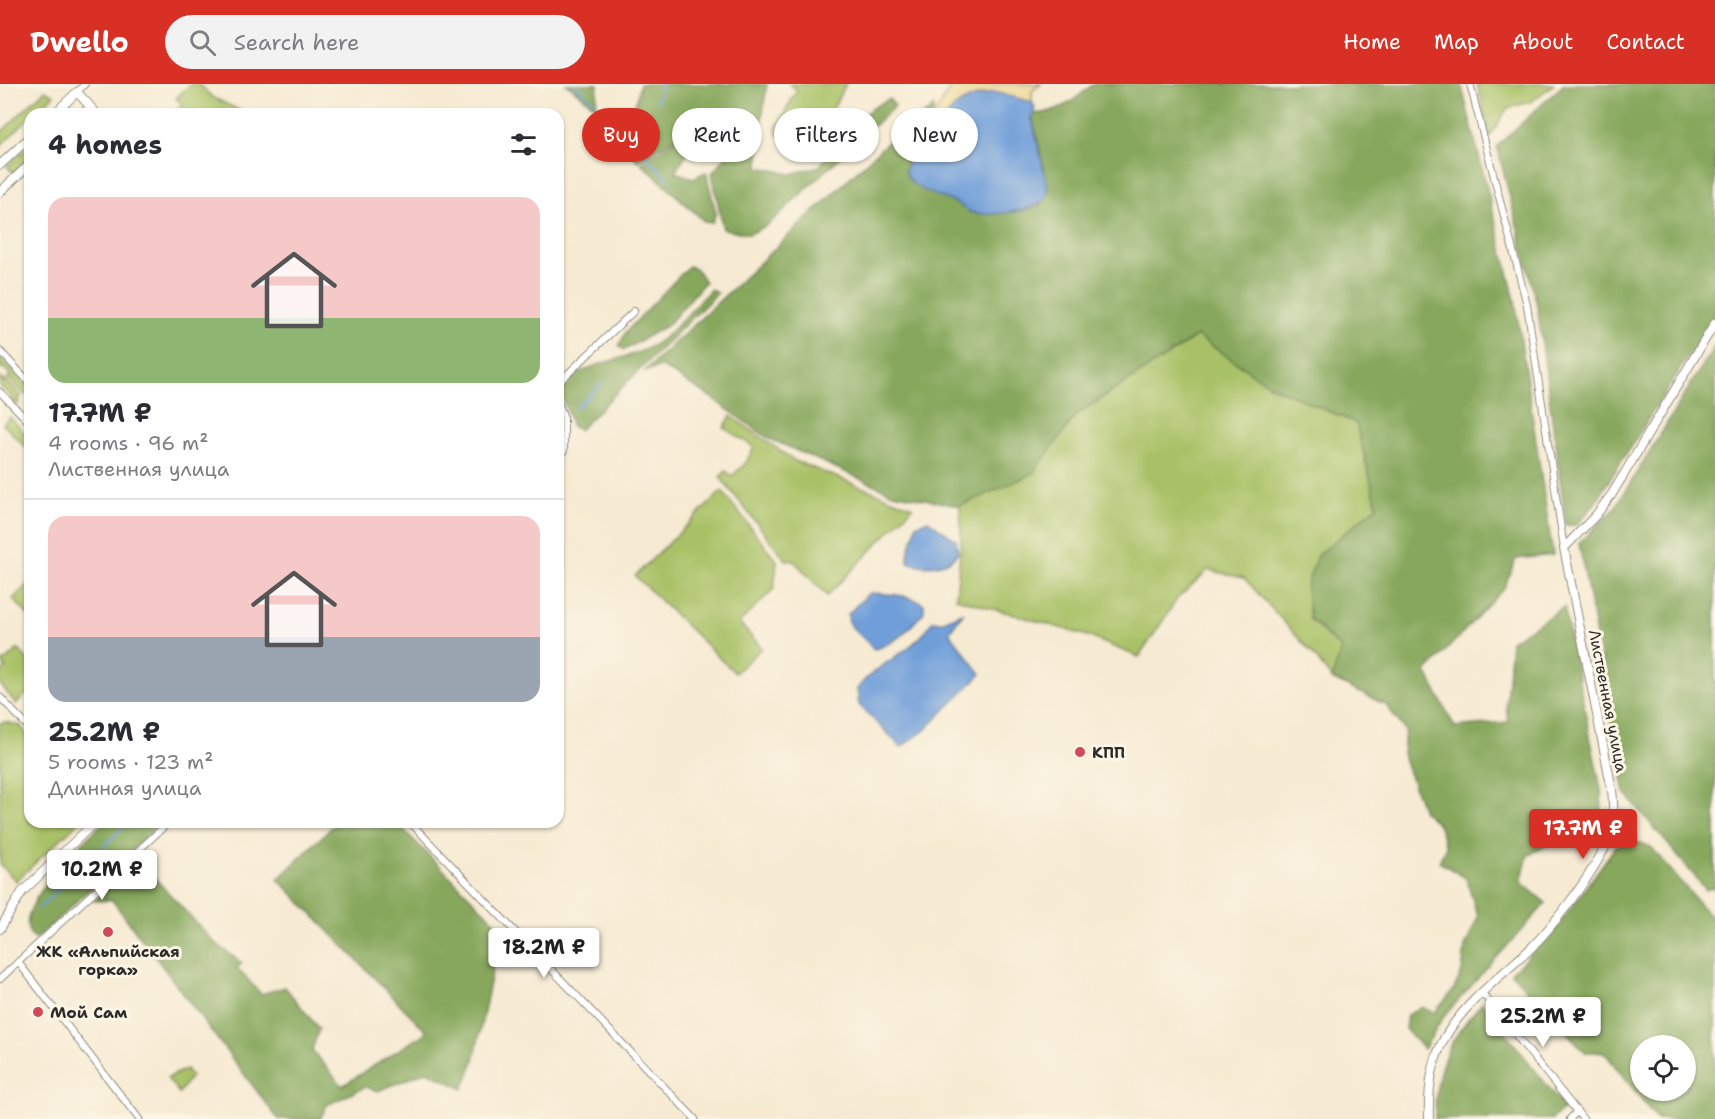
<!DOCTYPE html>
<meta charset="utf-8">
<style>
:root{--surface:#fff;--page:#f2f2f3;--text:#2b2b33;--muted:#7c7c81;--line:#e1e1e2;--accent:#d93025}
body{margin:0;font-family:"Shantell Sans",sans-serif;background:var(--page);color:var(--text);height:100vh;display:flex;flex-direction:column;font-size:22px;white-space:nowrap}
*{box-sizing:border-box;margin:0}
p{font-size:20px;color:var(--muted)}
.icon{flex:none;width:33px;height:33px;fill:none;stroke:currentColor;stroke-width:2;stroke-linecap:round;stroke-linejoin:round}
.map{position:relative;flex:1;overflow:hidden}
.side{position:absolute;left:24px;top:24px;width:540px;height:720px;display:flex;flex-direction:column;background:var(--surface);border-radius:18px;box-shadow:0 2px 4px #0004}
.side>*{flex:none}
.top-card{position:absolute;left:582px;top:24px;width:570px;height:54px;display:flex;gap:12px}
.buttons{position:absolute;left:1630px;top:951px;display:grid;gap:12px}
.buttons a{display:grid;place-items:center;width:66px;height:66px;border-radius:50%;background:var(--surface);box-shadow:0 2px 4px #0004;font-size:30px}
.price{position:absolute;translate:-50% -51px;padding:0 14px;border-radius:6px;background:#fff;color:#222;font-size:20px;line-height:39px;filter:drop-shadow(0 2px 3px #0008)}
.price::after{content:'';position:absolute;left:50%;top:36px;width:18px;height:14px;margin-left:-9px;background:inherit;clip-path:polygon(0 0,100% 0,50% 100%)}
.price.selected{background:var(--accent);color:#fff}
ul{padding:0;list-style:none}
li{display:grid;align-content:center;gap:12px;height:318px;padding:0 24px}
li+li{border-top:2px solid var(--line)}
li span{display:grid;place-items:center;height:186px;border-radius:18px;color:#555}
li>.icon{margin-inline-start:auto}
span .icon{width:108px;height:108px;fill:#fffc;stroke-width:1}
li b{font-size:26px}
h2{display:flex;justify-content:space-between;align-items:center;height:72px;padding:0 24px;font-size:26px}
.pill{padding:0 21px;border-radius:27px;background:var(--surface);box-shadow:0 2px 4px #0004;font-size:21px;line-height:54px}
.pill.selected{background:var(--accent);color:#fff}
header{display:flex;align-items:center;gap:36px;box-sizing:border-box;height:84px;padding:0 30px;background:var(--accent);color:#fff}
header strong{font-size:28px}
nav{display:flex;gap:33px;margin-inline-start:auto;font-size:21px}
.search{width:420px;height:54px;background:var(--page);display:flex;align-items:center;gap:15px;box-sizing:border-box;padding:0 21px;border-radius:33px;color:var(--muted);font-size:22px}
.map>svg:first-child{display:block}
</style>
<header>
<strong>Dwello</strong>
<div class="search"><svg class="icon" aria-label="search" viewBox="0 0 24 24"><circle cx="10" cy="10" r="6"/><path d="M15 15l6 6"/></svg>Search here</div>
<nav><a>Home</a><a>Map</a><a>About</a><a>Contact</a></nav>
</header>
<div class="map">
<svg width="1715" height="1035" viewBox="0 0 1715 1035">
<rect width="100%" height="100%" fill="#fcf5e5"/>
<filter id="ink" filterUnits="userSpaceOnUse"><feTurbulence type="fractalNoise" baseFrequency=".0167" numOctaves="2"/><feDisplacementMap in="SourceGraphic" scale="12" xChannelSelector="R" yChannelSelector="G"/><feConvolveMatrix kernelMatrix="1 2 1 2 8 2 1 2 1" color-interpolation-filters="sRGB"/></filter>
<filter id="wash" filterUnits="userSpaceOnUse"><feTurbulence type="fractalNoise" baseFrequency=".008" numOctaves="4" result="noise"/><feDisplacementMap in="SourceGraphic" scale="24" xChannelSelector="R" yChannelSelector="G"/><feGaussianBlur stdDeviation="1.35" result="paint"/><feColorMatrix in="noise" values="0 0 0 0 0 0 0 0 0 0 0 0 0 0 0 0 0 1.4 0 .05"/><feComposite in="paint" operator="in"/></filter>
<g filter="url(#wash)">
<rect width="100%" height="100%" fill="#f6ead2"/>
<!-- green -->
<g fill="#a9c166" stroke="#6a7648" stroke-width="1.5">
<polygon points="191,0 199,0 212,13 239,26 239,30 174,30 182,21 176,14"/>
<path d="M789,0H846C835,17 830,35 819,52L786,56L777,51L776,44L797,6Z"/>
<polygon points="1477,0 1554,0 1532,17 1507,25 1490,53"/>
<polygon points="45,6 54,11 34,30 30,30 30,33 0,62 0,49"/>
<polygon points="30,60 30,74 14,90 7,82"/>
<polygon points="1197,252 1271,302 1356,339 1377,422 1317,472 1310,535 1341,565 1332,595 1312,569 1244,494 1208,486 1177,515 1139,573 1085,551 956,514 961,457 960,422 1032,390 1077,330"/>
<polygon points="0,273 30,304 29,311 24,310 8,294 10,291 4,284 0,285"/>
<polygon points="0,294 4,298 6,296 21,312 18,321 0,302"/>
<polygon points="731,332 795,377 913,423 827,512 793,476 786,476 720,393 726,387 732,392 745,380 754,363 724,344"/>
<polygon points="10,333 30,355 29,367 3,340"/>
<polygon points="722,407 777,477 774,505 739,539 762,564 735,589 635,492"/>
<polygon points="30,498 30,533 13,515"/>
<polygon points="18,565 30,578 30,607 16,620 0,600 0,590 6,584 2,579"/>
<polygon points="6,638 21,642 30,657 30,738 79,738 16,797 0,780 0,639"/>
<polygon points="186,985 191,992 179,1009 167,994"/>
</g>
<!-- forest -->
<g fill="#86a75b" stroke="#586943" stroke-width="1.5" fill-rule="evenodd">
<polygon points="565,0 598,0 596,23 570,2"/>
<path d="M640,0H767L760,50L759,83L791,90L820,82C838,55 859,28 889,15L895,22L768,141L750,150L723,145L712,89L740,56L737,36L723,31L693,42L638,77L625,62Z"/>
<path d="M1093,0H1461L1515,216L1553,471L1516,475L1504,504L1426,588L1455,643L1508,638L1506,620L1511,557L1564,523L1601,706L1602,730L1593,738L1528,771L1521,798L1546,819L1444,932L1424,965L1405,945L1407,931L1422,923L1434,929L1453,907L1462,888L1465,863L1478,833L1466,794L1439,778L1446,762L1438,740L1423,727L1403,672L1405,646L1386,621L1332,595L1341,565L1310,535L1306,503L1317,472L1377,422L1356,339L1271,302L1197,252L1077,330L1032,390L960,422L893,409L768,354L703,308L662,283L645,287L892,54C902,62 909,75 905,87C918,110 938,109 959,120C963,122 966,126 970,128C985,133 1026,128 1040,120C1046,117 1047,111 1048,104L1032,30C1058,30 1075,16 1093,0Z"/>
<polygon points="1564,0 1715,0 1715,230 1595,419 1577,441 1566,441 1537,221 1497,62"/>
<path d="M934,22C934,35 918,46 907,50V45Z"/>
<polygon points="693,44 697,54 675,88 693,94 706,88 716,129 712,139 705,138 641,79"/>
<polygon points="689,182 698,187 705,198 668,241 624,266 619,262 626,248"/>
<path d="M711,205L717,209L579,346L572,342L560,306C583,274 627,280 658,258C678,244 694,222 711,205Z"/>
<polygon points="1715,261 1715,803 1706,806 1625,709 1579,459 1615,424"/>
<path d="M104,738H162L36,855C0,834 87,754 104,738Z"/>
<polygon points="337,738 396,738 501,844 474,977 463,1005 427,987 378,1007 365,1003 327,1021 320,1035 278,1035 112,816 94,817 138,776 213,857 242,879 237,884 261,910 285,903 319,945 312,966 342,1002 427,948 278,795"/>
<path d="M1633,757L1651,763L1715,838V1035H1657L1604,968H1585L1511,889L1555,846L1616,762ZM1641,962H1686V1006H1641Z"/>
<path d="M1482,919L1565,1024L1552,1035H1435C1434,984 1448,956 1482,919Z"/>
</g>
<!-- sand -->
<path fill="#eeda9e" stroke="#8c8264" stroke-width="1.5" d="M952,0H1041L1032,7V18C1019,17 1009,9 996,9C942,8 943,63 907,80L900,61C931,41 935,32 952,0Z"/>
<!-- water -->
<g fill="#709ed9" stroke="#4e6482" stroke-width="1.5">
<path d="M994,8L1032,18L1035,24L1032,35L1048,104C1047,111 1046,117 1039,120C1026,128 984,133 970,128C966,126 962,122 958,120C941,111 911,108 905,87L907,80C931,69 936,39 955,23C966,14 981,12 994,8Z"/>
<path d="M928,436L956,456L958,468C948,484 924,484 908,478C907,463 915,455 916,441Z"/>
<path d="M869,509C887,510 909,510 924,520V528C910,544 896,560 874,565L849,540L848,530Z"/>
<path d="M963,529L949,548L981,590L924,647L901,663L859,621L857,605C878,577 916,568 932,537L941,538Z"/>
</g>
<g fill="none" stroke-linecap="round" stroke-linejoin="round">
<!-- stream -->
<g stroke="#709ed9" stroke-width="2">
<polyline points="574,0 606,29 669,96"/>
<polyline points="657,18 661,0"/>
<polyline points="576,324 602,299"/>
<polyline points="39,824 129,738"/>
</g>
</g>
</g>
<g filter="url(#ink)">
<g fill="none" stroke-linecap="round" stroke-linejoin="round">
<defs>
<g id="minor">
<polyline points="1470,0 1527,221 1564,464"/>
<polyline points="77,8 85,0"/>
<polyline points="0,267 30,299"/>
<polyline points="558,299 634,227"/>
<polyline points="0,308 30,339"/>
<polyline points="558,318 564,334 564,367 558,373"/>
<polyline points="0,613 30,645"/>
<polyline points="410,738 695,1035"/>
<polyline points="18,878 139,1035"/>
<polyline points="0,895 169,738"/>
<polyline points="1482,909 1583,1035"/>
<polyline points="1570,1035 1577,1027"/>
</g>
<g id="tertiary">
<polyline points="54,30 77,8 97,30"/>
<polyline points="83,30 90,23"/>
<polyline points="0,81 30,53"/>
<polyline points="0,108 30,80"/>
<polyline points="0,845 22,808 95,738"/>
<path d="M1429,1035C1428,1008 1431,979 1444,955C1464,919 1500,893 1529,866C1551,844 1569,820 1586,795C1608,762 1617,746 1612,706L1564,464L1596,431L1612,410L1715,239"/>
</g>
</defs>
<!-- minor casing -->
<use href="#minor" stroke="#908a7e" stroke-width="8"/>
<!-- tertiary casing -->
<use href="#tertiary" stroke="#908a7e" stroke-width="10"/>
<!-- minor -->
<use href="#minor" stroke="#fff" stroke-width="6"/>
<!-- tertiary -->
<use href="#tertiary" stroke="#fff" stroke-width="8"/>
</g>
</g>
<!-- markers -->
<g fill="#d1495b" stroke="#fcf5e5" stroke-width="2">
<circle cx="1080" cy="668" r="6"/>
<circle cx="108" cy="848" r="6"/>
<circle cx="38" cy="928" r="6"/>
</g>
<g text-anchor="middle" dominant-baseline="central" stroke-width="6" stroke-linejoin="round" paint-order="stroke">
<!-- street labels -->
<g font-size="16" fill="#2b2b2b" stroke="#fcf5e5">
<text transform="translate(1608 617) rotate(79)">Лиственная улица</text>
</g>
<!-- poi labels -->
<g font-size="16" font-weight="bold" fill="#2b2b2b" stroke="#fcf5e5" text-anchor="start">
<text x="1092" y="668">КПП</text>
<text x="108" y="867" text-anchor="middle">ЖК «Альпийская<tspan x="108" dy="18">горка»</tspan></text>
<text x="50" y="928">Мой Сам</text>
</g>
</g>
</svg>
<div class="buttons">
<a><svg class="icon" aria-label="locate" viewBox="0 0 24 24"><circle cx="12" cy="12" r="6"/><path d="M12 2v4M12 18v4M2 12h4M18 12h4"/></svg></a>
</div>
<b class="price selected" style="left:1583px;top:776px">17.7M ₽</b>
<b class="price" style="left:102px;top:817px">10.2M ₽</b>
<b class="price" style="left:544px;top:895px">18.2M ₽</b>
<b class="price" style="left:1543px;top:964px">25.2M ₽</b>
<div class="top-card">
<a class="pill selected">Buy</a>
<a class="pill">Rent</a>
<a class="pill">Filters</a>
<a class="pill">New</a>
</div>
<section class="side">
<h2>4 homes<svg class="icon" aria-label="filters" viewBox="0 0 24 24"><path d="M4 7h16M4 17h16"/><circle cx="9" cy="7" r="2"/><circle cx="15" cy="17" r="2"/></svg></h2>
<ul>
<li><span style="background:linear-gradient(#f6c9c9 65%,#8fb573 0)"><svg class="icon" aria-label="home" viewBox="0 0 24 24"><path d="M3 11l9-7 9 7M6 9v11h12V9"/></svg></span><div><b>17.7M ₽</b><p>4 rooms · 96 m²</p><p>Лиственная улица</p></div></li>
<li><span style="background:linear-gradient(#f6c9c9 65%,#9aa5b1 0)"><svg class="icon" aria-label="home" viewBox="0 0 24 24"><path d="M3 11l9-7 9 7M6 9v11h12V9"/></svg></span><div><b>25.2M ₽</b><p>5 rooms · 123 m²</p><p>Длинная улица</p></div></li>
</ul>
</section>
</div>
